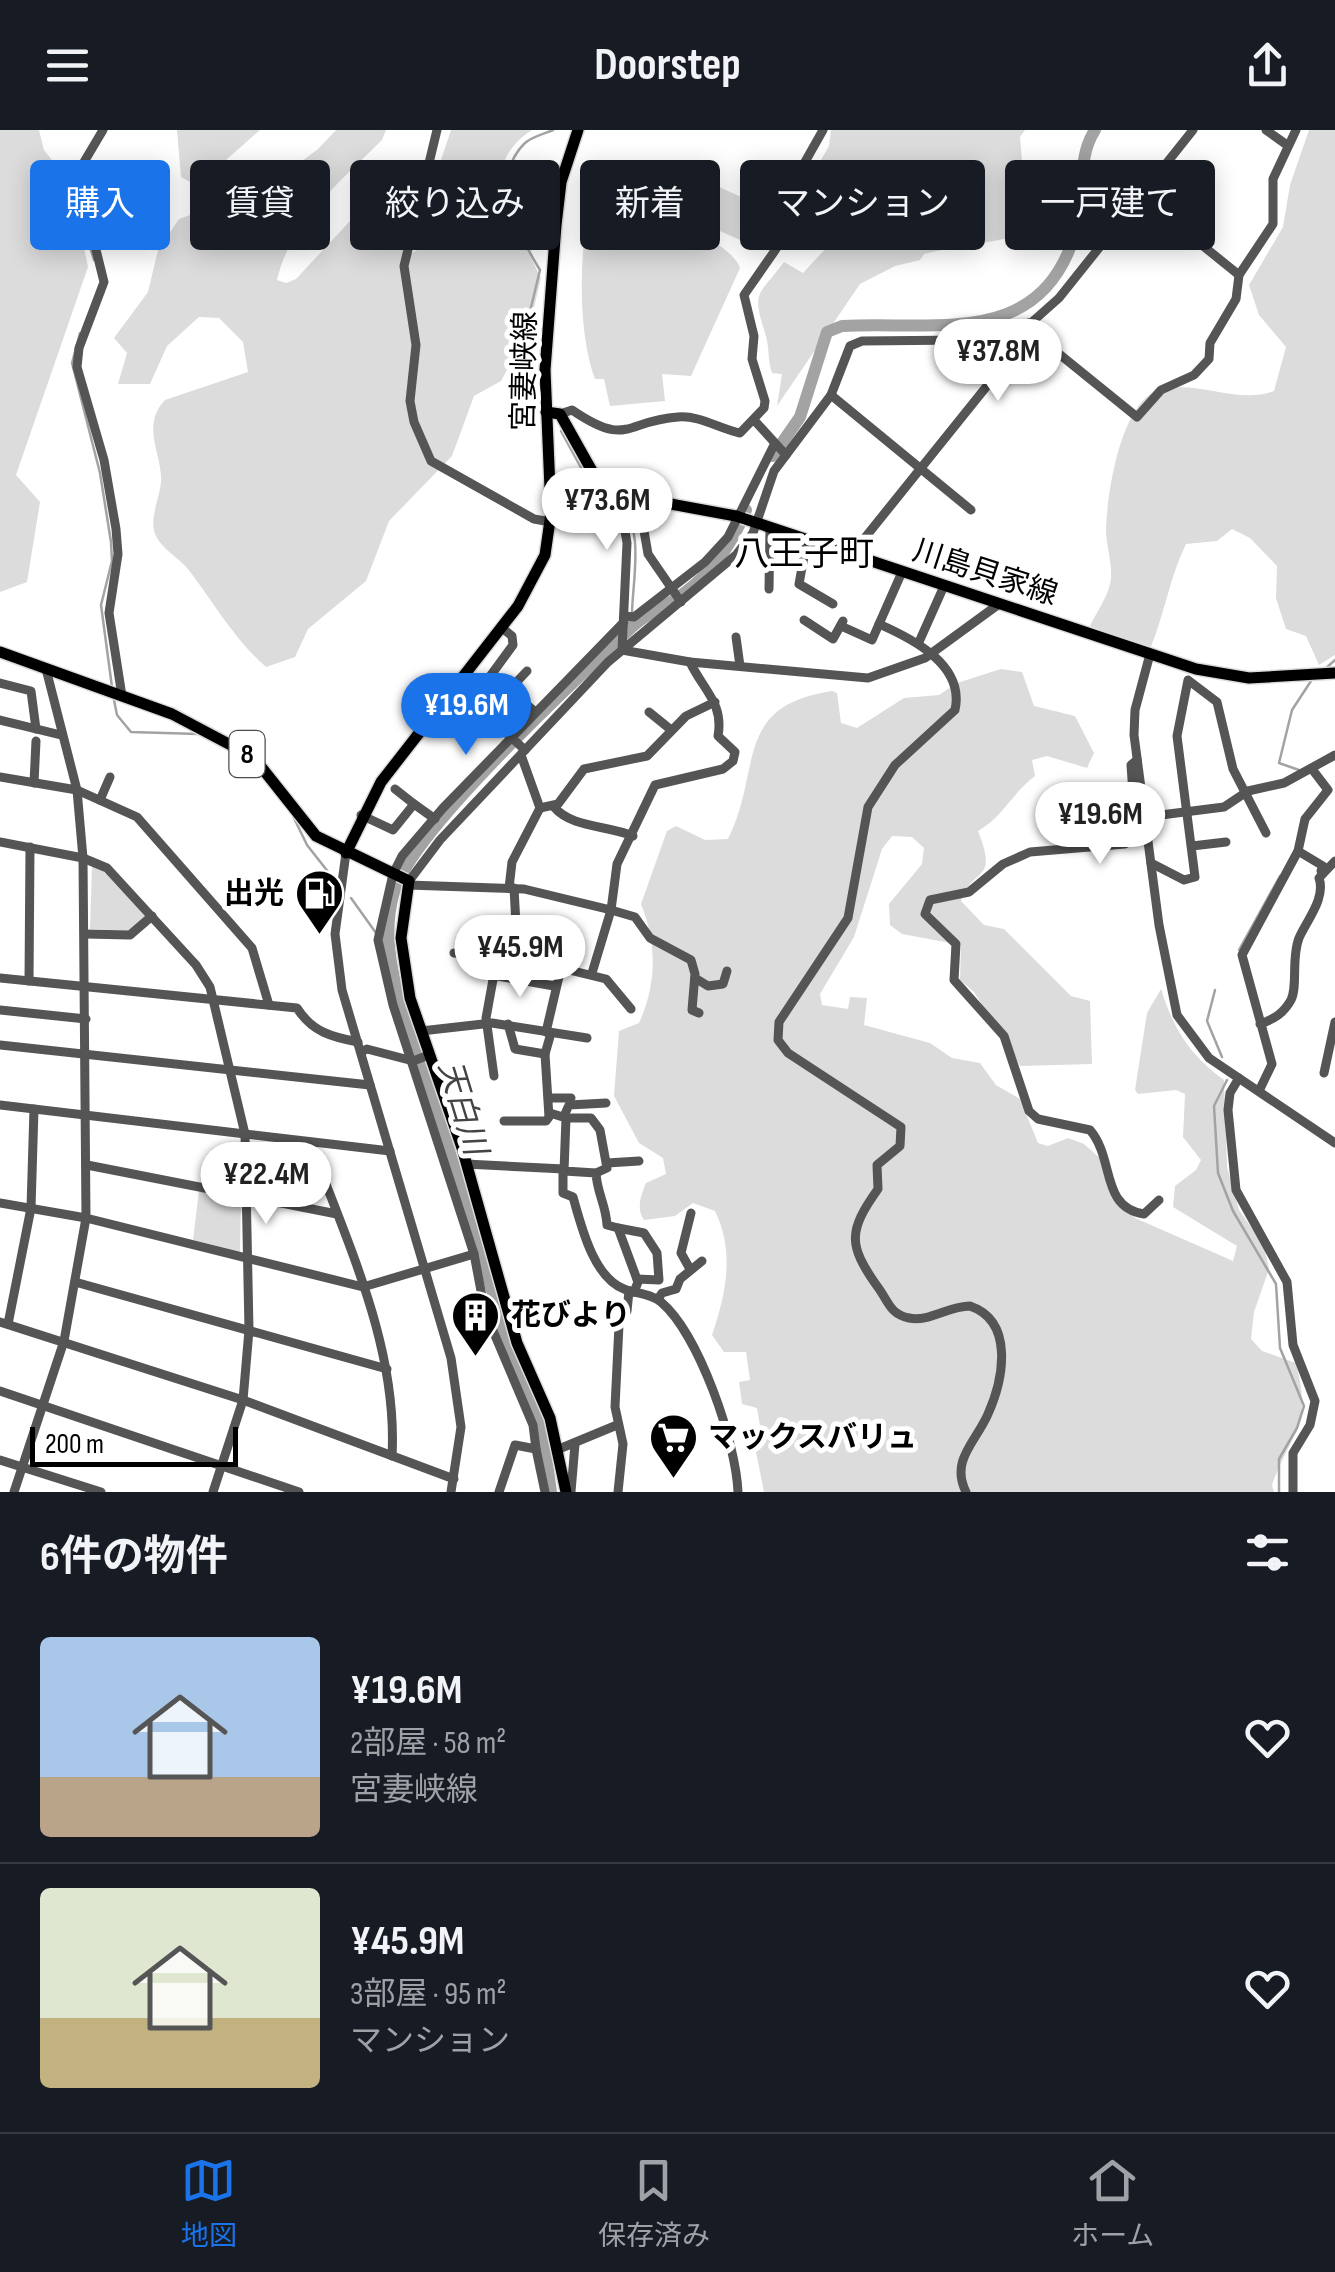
<!DOCTYPE html>
<html lang="ja">
<meta charset="utf-8">
<style>
:root{--surface:#171b24;--page:#20242c;--text:#f1f3f6;--muted:#9ea1a6;--line:#363941;--accent:#1a73e8}
body{margin:0;font-family:"Sofia Sans Condensed","Noto Sans JP",sans-serif;background:var(--page);color:var(--text);height:100vh;display:flex;flex-direction:column;font-size:38px;white-space:nowrap}
*{box-sizing:border-box;margin:0}
p{font-size:32px;color:var(--muted)}
.icon{flex:none;width:55px;height:55px;fill:none;stroke:currentColor;stroke-width:2;stroke-linecap:round;stroke-linejoin:round}
.map{position:relative;height:1362px;overflow:hidden}
.drawer{display:flex;flex-direction:column;background:var(--surface);flex:1}
.drawer>*{flex:none}
.banner{position:absolute;left:30px;top:30px;width:1275px;height:90px;display:flex;gap:20px}
.scale{position:absolute;left:30px;bottom:25px;width:208px;box-sizing:border-box;padding-left:10px;border:5px solid #000;border-top:0;font-size:28px;line-height:35px;white-space:nowrap;color:#000;-webkit-text-stroke:8px #fff;paint-order:stroke}
.price{position:absolute;translate:-50% -85px;padding:0 22px;border-radius:35px;background:#fff;color:#222;font-size:32px;line-height:65px;filter:drop-shadow(0 2px 5px #0008)}
.price::after{content:'';position:absolute;left:50%;top:60px;width:30px;height:22px;margin-left:-15px;background:inherit;clip-path:polygon(0 0,100% 0,50% 100%)}
.price.on{background:var(--accent);color:#fff}
ul{padding:0;list-style:none}
li{display:flex;align-items:center;gap:30px;height:250px;padding:0 40px}
li+li{border-top:2px solid var(--line)}
li span{display:grid;place-items:center;flex:none;width:280px;height:200px;border-radius:10px;color:#555}
li>.icon{margin-inline-start:auto}
span .icon{width:120px;height:120px;fill:#fffc;stroke-width:1}
li b{font-size:42px}
h2{display:flex;justify-content:space-between;align-items:center;height:120px;padding:0 40px;font-size:42px}
.chip{padding:0 35px;border-radius:10px;background:var(--surface);box-shadow:0 5px 25px #0003;font-size:35px;line-height:90px}
.chip.on{background:var(--accent);color:#fff}
header{display:flex;justify-content:space-between;align-items:center;height:130px;padding:0 40px;background:var(--surface);font-size:45px;font-weight:700}
.tabs{display:flex;justify-content:space-around;align-items:center;height:140px;border-top:2px solid var(--line);background:var(--surface);font-size:28px;color:var(--muted)}
.tabs a{display:grid;justify-items:center;gap:5px}
.tabs .on{color:var(--accent)}
.map>svg:first-child{display:block}
</style>
<header><svg class="icon" aria-label="menu" viewBox="0 0 24 24"><path d="M4 6h16M4 12h16M4 18h16"/></svg>Doorstep<svg class="icon" aria-label="share" viewBox="0 0 24 24"><path d="M12 15V3M7 8l5-5 5 5M5 13v7h14v-7"/></svg></header>
<div class="map">
<svg width="1335" height="1362" viewBox="0 0 1335 1362">
<rect width="100%" height="100%" fill="#fff"/>
<!-- green -->
<g fill="#dcdcdc">
<polygon points="0,0 39,0 44,20 71,54 88,137 16,345 40,372 27,452 0,462"/>
<polygon points="177,0 260,0 209,45 190,52 181,47"/>
<path d="M336,0H386L382,10C341,51 290,92 277,150L286,153L296,149L350,91H371L410,124L420,118L431,60L451,0H532C510,14 499,34 498,60C517,88 525,119 541,148L529,199L501,251L474,266L452,326L389,391L366,451L308,499L295,527L266,537C233,508 215,474 188,439C179,428 162,419 156,406C148,391 160,367 161,352C163,326 140,296 165,270L248,242L243,212L219,188L199,187L167,216L150,254H118L127,223L114,208L148,162L158,120L179,89L210,78L230,85L318,19Z"/>
<path d="M831,0H1025L1020,7L1023,42L1055,72L1044,98C1004,113 965,113 924,124L920,130L895,136L860,154L777,276L782,244L772,243C767,229 770,217 765,203C752,160 757,168 784,132L803,143L840,103L818,74L801,65L829,16Z"/>
<path d="M1309,0H1335V525L1319,535L1306,506L1286,499L1276,468L1277,436L1250,408L1232,399L1217,411L1186,414C1169,449 1165,483 1150,519L1090,496C1096,483 1107,468 1110,454C1114,439 1106,416 1106,400C1107,366 1120,272 1159,260C1198,249 1236,275 1274,261L1286,217L1259,185L1249,155L1283,97L1290,55Z"/>
<polygon points="702,49 763,77 747,113 686,86"/>
<path d="M594,56C628,72 729,106 740,138L691,246L662,244L665,271L610,276L604,249H595C576,199 579,107 594,56Z"/>
<path d="M1001,539L1022,542L1034,576L1075,586L1094,623L1087,638L1047,626L1032,630L1035,646C1013,662 1003,687 978,701C999,754 973,735 961,771L984,795L1004,799L1071,866L1090,871L1092,934L1020,936L974,862L960,850L961,815L902,804L890,795L889,774L922,734L924,718L912,707L892,706L882,719L854,807L820,864L822,875L848,879L850,867L867,868L864,895L930,913L952,928L980,933L996,955L1020,969L1038,1013L1048,1016L1068,1008L1084,1014L1110,1037L1116,1073L1135,1088L1233,1131L1237,1116L1173,1077L1175,1056L1196,1040L1201,1030L1183,1007L1185,964L1176,960L1138,964L1135,960L1147,883L1161,859C1174,900 1189,924 1224,950L1227,1037L1239,1080L1264,1116L1269,1139L1254,1182L1251,1209L1262,1221L1296,1233C1312,1295 1293,1299 1272,1355L1274,1362H764L753,1307L760,1296L757,1278L742,1274L739,1252L750,1250L746,1222H724L712,1205C726,1164 735,1122 715,1081L693,1073L675,1086L644,1090C636,1079 641,1065 646,1053L666,1044L663,1028L639,1013L614,966L619,901L639,893C657,854 657,814 641,774L667,701L676,696L705,710L728,709C763,639 732,576 832,561L837,563L841,593L857,598L904,568L939,565L957,553Z"/>
<polygon points="92,735 107,744 146,785 130,801 90,799"/>
<polygon points="199,1061 241,1069 240,1122 193,1110"/>
</g>
<g fill="none" stroke-linecap="round" stroke-linejoin="round">
<!-- stream -->
<g stroke="#a3a3a3" stroke-width="2.5">
<polyline points="80,31 75,68 94,130"/>
<polyline points="80,203 72,233 100,343 111,412 112,431 101,475 112,557"/>
<path d="M532,278L527,194L540,140C519,106 489,49 524,14C530,7 544,4 553,0"/>
<polyline points="561,301 598,369 602,368"/>
<path d="M618,370C645,397 633,447 632,482"/>
<polyline points="1325,539 1335,530"/>
<polyline points="114,570 117,585 131,602 198,604"/>
<polyline points="1299,640 1279,633 1292,580 1311,551"/>
<polyline points="293,686 307,715 329,743"/>
<polyline points="351,768 376,803"/>
<polyline points="381,810 387,817"/>
<polyline points="1239,820 1280,746"/>
<polyline points="1215,860 1207,891 1222,927"/>
<polyline points="1227,950 1214,976 1218,1043 1233,1081 1276,1154 1280,1218 1304,1276 1297,1298 1279,1329 1279,1362"/>
</g>
<!-- river -->
<g stroke="#a3a3a3" stroke-width="12">
<path d="M773,326L800,287L827,202L842,196C941,191 1044,219 1077,97C1086,65 1076,29 1095,0"/>
<path d="M551,1362L541,1290L503,1203L481,1119L395,852C388,822 385,793 394,762C413,700 579,546 633,496C645,485 657,480 671,472C708,449 730,419 746,380"/>
</g>
<defs>
<g id="major">
<polyline points="546,282 560,284 601,357 616,364 736,386 1196,539 1249,548 1335,543"/>
<polyline points="0,522 172,584 242,621 262,638 316,706 409,751 401,808 410,868 462,1018 517,1213 550,1288 566,1362"/>
<polyline points="346,723 381,652 518,476 545,425 551,383 545,240 556,95 561,52 578,0"/>
</g>
</defs>
<!-- major casing -->
<use href="#major" stroke="#dbdbdb" stroke-width="14"/>
<!-- minor -->
<g stroke="#555" stroke-width="9">
<polyline points="103,0 84,32 79,51 104,152 79,218 77,237 104,330 116,399 118,424 109,483 122,566"/>
<polyline points="437,0 404,136 416,215 410,271 414,292 431,331 534,389 551,392"/>
<polyline points="1266,0 1287,15"/>
<polyline points="1140,65 1239,145"/>
<polyline points="1032,202 1137,287 1161,260 1194,245 1209,229 1210,213 1236,169 1239,145 1273,94 1273,49 1296,0"/>
<polyline points="831,265 971,380"/>
<path d="M560,284L572,280C628,318 624,291 678,287C699,285 720,299 740,303L764,278L765,271L752,229L754,206L744,165L776,119L788,62L823,0"/>
<polyline points="754,290 786,325"/>
<polyline points="602,359 624,395 627,413 622,520"/>
<polyline points="623,365 643,395 648,424 681,472"/>
<polyline points="807,410 799,454 833,474"/>
<polyline points="851,425 1032,200"/>
<polyline points="769,459 770,398"/>
<polyline points="624,486 634,487 705,432 728,407 774,315"/>
<polyline points="804,490 833,509 843,491"/>
<path d="M879,494C913,509 965,535 955,580L895,635L868,677L848,788L779,892L778,910L788,923L901,997L900,1016L877,1035L878,1059C848,1101 848,1115 877,1156C888,1170 889,1184 909,1188C930,1192 948,1176 970,1176C1014,1191 1004,1248 988,1284C976,1312 950,1330 966,1362"/>
<polyline points="841,496 872,510 902,442"/>
<polyline points="502,498 512,506 513,515 472,571 525,620"/>
<polyline points="736,507 740,536"/>
<polyline points="919,512 944,456"/>
<polyline points="622,520 690,532 868,548 925,528 999,474"/>
<polyline points="1150,524 1135,580 1134,605 1159,795 1177,885 1209,928 1335,1013"/>
<polyline points="0,553 31,561 36,599"/>
<polyline points="510,560 535,582"/>
<polyline points="649,582 670,599"/>
<polyline points="485,585 527,541"/>
<polyline points="0,590 61,605"/>
<path d="M1137,630L1131,635L1135,693L1125,714L1030,722L1003,734L969,762L930,770L925,784L956,814L954,850L1004,906L1029,981L1038,989L1090,1000C1115,1029 1100,1077 1144,1084L1159,1070"/>
<polyline points="0,647 77,660 137,687 252,818 269,875"/>
<polyline points="34,653 36,611"/>
<polyline points="395,659 414,674"/>
<polyline points="100,670 110,647"/>
<path d="M554,677C572,698 606,695 633,706"/>
<polyline points="540,678 558,674 584,639 647,626 686,586 715,572"/>
<polyline points="361,685 393,700 414,674 435,689"/>
<polyline points="1145,687 1224,677 1248,661 1284,653 1335,625"/>
<polyline points="0,712 83,728 107,738 196,835 210,857 245,1004 249,1200 243,1270 213,1362"/>
<polyline points="1192,716 1226,712"/>
<polyline points="1298,721 1323,736 1321,741"/>
<polyline points="346,723 335,804 342,860 451,1228 461,1297 451,1362"/>
<polyline points="1151,733 1184,750 1195,747 1177,606 1188,550 1217,572 1233,639 1266,703"/>
<polyline points="409,751 440,710 608,532 736,425 753,403 774,341 831,265 850,216 862,211 964,210 1032,192 1059,168 1193,0"/>
<path d="M408,755L524,759L611,780L617,734L655,655L723,639L733,631L735,622L718,606C724,573 703,560 690,532"/>
<polyline points="509,758 512,732 540,678 521,625"/>
<polyline points="85,804 130,805 152,786"/>
<polyline points="454,823 498,827"/>
<polyline points="592,843 611,780 635,787 650,808 691,830 695,844 692,880 699,883"/>
<polyline points="492,845 554,856"/>
<path d="M0,848L297,878C312,902 332,907 358,912"/>
<polyline points="695,848 708,856 723,854 727,841"/>
<polyline points="29,851 30,717"/>
<polyline points="0,880 86,889"/>
<polyline points="508,894 515,919 545,924"/>
<path d="M1260,894C1274,889 1283,884 1291,870C1298,856 1291,828 1299,808C1307,790 1326,768 1319,748L1335,731"/>
<polyline points="421,901 492,893 587,908"/>
<polyline points="546,902 561,838 606,849 631,879"/>
<polyline points="0,915 370,955"/>
<polyline points="361,922 367,919 413,931 429,925"/>
<polyline points="1324,943 1335,892"/>
<polyline points="494,946 486,888 496,833 516,795 514,758"/>
<polyline points="1239,948 1230,963 1228,980 1236,1060 1287,1152 1293,1215 1315,1271 1310,1295 1293,1323 1293,1362"/>
<polyline points="1259,961 1272,934 1242,825 1298,721 1305,689 1328,660 1312,639"/>
<polyline points="549,968 571,968"/>
<polyline points="0,975 390,1021"/>
<path d="M550,983L566,988L564,1041L596,1043C597,1063 606,1075 607,1095L618,1098L638,1152L634,1162"/>
<polyline points="564,986 569,975 606,973"/>
<polyline points="566,988 591,988 600,1000 607,1038 596,1043"/>
<polyline points="504,991 546,991 549,987 545,924 551,903"/>
<path d="M310,1012C347,1113 398,1217 392,1326"/>
<polyline points="607,1033 639,1031"/>
<polyline points="466,1034 564,1039"/>
<polyline points="87,1035 337,1084"/>
<path d="M563,1039V1063L573,1067C581,1095 593,1147 624,1159C636,1164 650,1163 661,1172C699,1204 736,1312 738,1362"/>
<polyline points="0,1073 86,1088 363,1157 474,1124"/>
<polyline points="618,1098 644,1103 657,1123 659,1150 637,1149"/>
<polyline points="690,1139 681,1123 691,1083"/>
<polyline points="75,1152 387,1239"/>
<polyline points="658,1169 662,1163 676,1159 680,1149 702,1131"/>
<polyline points="0,1192 243,1270 454,1349"/>
<polyline points="8,1194 31,1078 34,979"/>
<polyline points="0,1261 299,1362"/>
<polyline points="536,1319 533,1295 485,1182 474,1124 393,875 378,810 393,744 402,726 443,678 624,492"/>
<polyline points="559,1319 617,1295"/>
<polyline points="0,1330 101,1362"/>
<polyline points="14,1362 64,1211 86,1088 83,728 77,660 46,539"/>
<polyline points="499,1362 515,1315 536,1319 545,1362"/>
<polyline points="571,1362 575,1314"/>
<polyline points="618,1362 623,1314 615,1277 619,1195 627,1181 629,1161"/>
</g>
<!-- major -->
<use href="#major" stroke="#000" stroke-width="11"/>
</g>
<!-- icons -->
<defs>
<symbol id="fuel-pin" viewBox="-11 -11 22 30"><path d="M0 17L-7.5 6A9.5 9.5 0 1 1 7.5 6Z" fill="#000" stroke="#fff"/><path d="M-5.5-6h7V0h2V4h1.3V-2.5L3-4.5l.8-.8L6-3V5H2.5V1h-1V6h-7ZM-4.2-4.7v3.2H.2V-4.7Z" fill="#fff"/></symbol>
<symbol id="building-pin" viewBox="-11 -11 22 30"><path d="M0 17L-7.5 6A9.5 9.5 0 1 1 7.5 6Z" fill="#000" stroke="#fff"/><path d="M-4-6H4V6H1V3H-1V6H-4ZM-2.5-4.3h1.7v1.8h-1.7ZM.8-4.3h1.7v1.8H.8ZM-2.5-1h1.7V.8h-1.7ZM.8-1h1.7V.8H.8Z" fill="#fff"/></symbol>
<symbol id="supermarket-pin" viewBox="-11 -11 22 30"><path d="M0 17L-7.5 6A9.5 9.5 0 1 1 7.5 6Z" fill="#000" stroke="#fff"/><path d="M-6-5.5h2.5l.6 2H6L4.5 2H-2.5L-4.4-4H-6ZM-1.5 3.2a1.3 1.3 0 1 0 .1 0ZM3 3.2a1.3 1.3 0 1 0 .1 0Z" fill="#fff"/></symbol>
</defs>
<g fill-rule="evenodd">
<use href="#fuel-pin" x="292" y="736" width="55" height="75"/>
<use href="#building-pin" x="448" y="1158" width="55" height="75"/>
<use href="#supermarket-pin" x="646" y="1280" width="55" height="75"/>
</g>
<g text-anchor="middle" dominant-baseline="central" stroke-width="10" stroke-linejoin="round" paint-order="stroke">
<!-- shield labels -->
<rect fill="#fff" stroke="#4c4c4c" stroke-width="2.5" x="229.5" y="601" width="35" height="46" rx="8"/>
<g font-size="28" font-weight="bold" fill="#000">
<text x="247" y="624">8</text>
</g>
<!-- street labels -->
<g font-size="30" fill="#000" stroke="#fff">
<text transform="translate(525 241) rotate(-89)">宮妻峡線</text>
<text transform="translate(985 443) rotate(18)">川島貝家線</text>
</g>
<!-- poi labels -->
<g font-size="30" font-weight="bold" fill="#000" stroke="#fff" text-anchor="start">
<text x="284" y="764" text-anchor="end">出光</text>
<text x="511" y="1186">花びより</text>
<text x="708" y="1308">マックスバリュ</text>
</g>
<!-- water labels -->
<g font-size="32" font-style="italic" fill="#444" stroke="#fff">
<text transform="translate(462 978) rotate(73)">天白川</text>
</g>
<!-- quarter labels -->
<g font-size="35" fill="#000" stroke="#fff">
<text x="804" y="424">八王子町</text>
</g>
</g>
</svg>
<div class="scale">200 m</div>
<b class="price" style="left:998px;top:274px">¥37.8M</b>
<b class="price" style="left:607px;top:423px">¥73.6M</b>
<b class="price on" style="left:466px;top:628px">¥19.6M</b>
<b class="price" style="left:1100px;top:737px">¥19.6M</b>
<b class="price" style="left:520px;top:870px">¥45.9M</b>
<b class="price" style="left:266px;top:1097px">¥22.4M</b>
<div class="banner">
<a class="chip on">購入</a>
<a class="chip">賃貸</a>
<a class="chip">絞り込み</a>
<a class="chip">新着</a>
<a class="chip">マンション</a>
<a class="chip">一戸建て</a>
</div>
</div>
<section class="drawer">
<h2>6件の物件<svg class="icon" aria-label="filters" viewBox="0 0 24 24"><path d="M4 7h16M4 17h16"/><circle cx="9" cy="7" r="2"/><circle cx="15" cy="17" r="2"/></svg></h2>
<ul>
<li><span style="background:linear-gradient(#a9c7e8 70%,#b9a48a 0)"><svg class="icon" aria-label="home" viewBox="0 0 24 24"><path d="M3 11l9-7 9 7M6 9v11h12V9"/></svg></span><div><b>¥19.6M</b><p>2部屋 · 58 m²</p><p>宮妻峡線</p></div><svg class="icon" aria-label="heart" viewBox="0 0 24 24"><path d="M12 20l-8-8c-3-5 5-10 8-4 3-6 11-1 8 4z"/></svg></li>
<li><span style="background:linear-gradient(#dfe7d0 65%,#c2b280 0)"><svg class="icon" aria-label="home" viewBox="0 0 24 24"><path d="M3 11l9-7 9 7M6 9v11h12V9"/></svg></span><div><b>¥45.9M</b><p>3部屋 · 95 m²</p><p>マンション</p></div><svg class="icon" aria-label="heart" viewBox="0 0 24 24"><path d="M12 20l-8-8c-3-5 5-10 8-4 3-6 11-1 8 4z"/></svg></li>
</ul>
</section>
<nav class="tabs">
<a class="on"><svg class="icon" aria-label="map" viewBox="0 0 24 24"><path d="M3 6l6-2 6 2 6-2v14l-6 2-6-2-6 2zM9 4v14M15 6v14"/></svg>地図</a>
<a><svg class="icon" aria-label="saved" viewBox="0 0 24 24"><path d="M7 4h10v16l-5-4-5 4z"/></svg>保存済み</a>
<a><svg class="icon" aria-label="home" viewBox="0 0 24 24"><path d="M3 11l9-7 9 7M6 9v11h12V9"/></svg>ホーム</a>
</nav>
